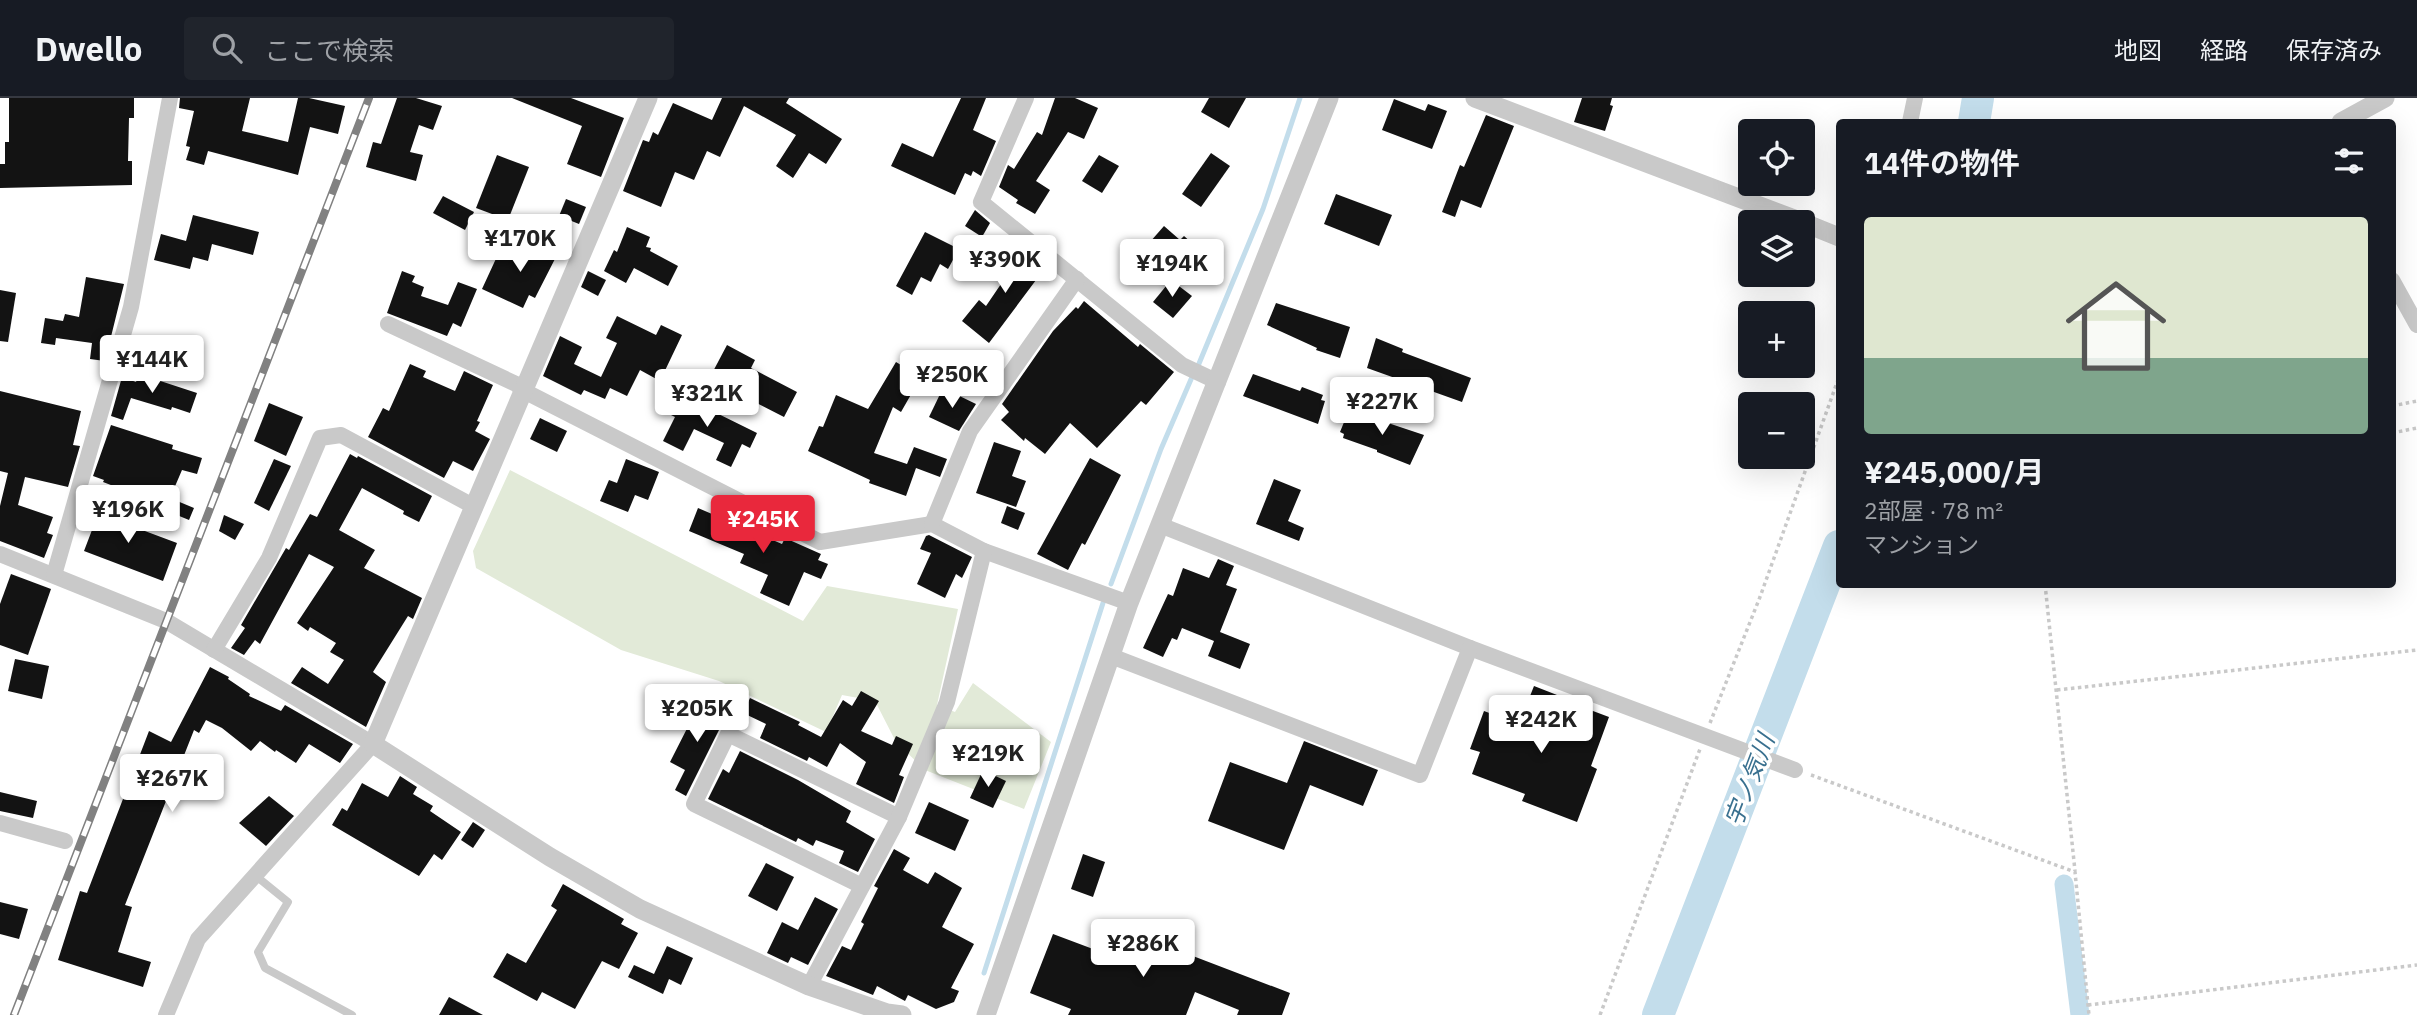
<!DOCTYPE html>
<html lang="ja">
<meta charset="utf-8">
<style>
:root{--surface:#171b24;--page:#20242c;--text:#f1f3f6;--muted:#9ea1a6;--line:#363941;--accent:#e9283c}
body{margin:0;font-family:"IBM Plex Sans","Noto Sans JP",sans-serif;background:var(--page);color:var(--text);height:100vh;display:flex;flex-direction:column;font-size:26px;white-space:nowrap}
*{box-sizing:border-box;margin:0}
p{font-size:23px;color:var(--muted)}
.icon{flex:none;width:38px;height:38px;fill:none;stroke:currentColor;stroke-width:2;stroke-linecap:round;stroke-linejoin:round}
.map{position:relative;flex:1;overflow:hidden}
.sheet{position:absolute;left:1836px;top:21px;width:560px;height:469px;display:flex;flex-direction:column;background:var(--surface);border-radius:7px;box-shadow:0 7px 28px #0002}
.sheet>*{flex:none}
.tools{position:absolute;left:1738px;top:21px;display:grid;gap:14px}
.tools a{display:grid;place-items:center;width:77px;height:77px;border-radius:7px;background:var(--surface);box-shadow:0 7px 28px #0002;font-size:35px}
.price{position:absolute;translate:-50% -60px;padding:0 16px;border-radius:7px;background:#fff;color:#222;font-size:23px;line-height:46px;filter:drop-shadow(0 2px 4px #0008)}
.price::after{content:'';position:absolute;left:50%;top:42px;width:21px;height:16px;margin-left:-10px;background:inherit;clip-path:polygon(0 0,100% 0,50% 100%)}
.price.current{background:var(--accent);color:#fff}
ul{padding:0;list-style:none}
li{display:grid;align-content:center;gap:14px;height:371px;padding:0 28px}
li span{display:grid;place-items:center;height:217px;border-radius:7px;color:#555}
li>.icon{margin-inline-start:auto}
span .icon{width:126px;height:126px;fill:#fffc;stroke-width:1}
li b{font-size:30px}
h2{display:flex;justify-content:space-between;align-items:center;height:84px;padding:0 28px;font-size:30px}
header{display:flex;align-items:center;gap:42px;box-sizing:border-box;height:98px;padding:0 35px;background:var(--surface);border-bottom:2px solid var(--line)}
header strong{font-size:33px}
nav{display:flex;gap:38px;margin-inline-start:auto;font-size:24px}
.search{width:490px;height:63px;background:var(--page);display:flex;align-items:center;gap:18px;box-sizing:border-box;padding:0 24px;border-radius:7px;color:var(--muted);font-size:26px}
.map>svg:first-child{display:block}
</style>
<header>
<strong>Dwello</strong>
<div class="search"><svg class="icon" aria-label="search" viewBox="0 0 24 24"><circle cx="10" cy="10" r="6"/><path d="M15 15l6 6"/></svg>ここで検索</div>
<nav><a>地図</a><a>経路</a><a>保存済み</a></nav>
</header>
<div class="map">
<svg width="2417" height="917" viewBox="0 0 2417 917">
<rect width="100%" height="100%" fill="#fff"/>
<!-- green -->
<polygon fill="#e2ead8" points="510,372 803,523 827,488 958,511 937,607 955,614 973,585 1051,644 1024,711 925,672 896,644 875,603 842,597 826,634 719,583 621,552 476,470 473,453"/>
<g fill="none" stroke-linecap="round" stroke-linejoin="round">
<!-- stream -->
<g stroke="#c3ddeb" stroke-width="5">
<polyline points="1198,268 1263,111 1300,0"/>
<polyline points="1111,486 1161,351 1192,279"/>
<polyline points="984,875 1103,505"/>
</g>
<!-- canal -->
<polyline stroke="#c3ddeb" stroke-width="19" points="2064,786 2080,917"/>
<!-- river -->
<g stroke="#c3ddeb" stroke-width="32">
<polyline points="1974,24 1978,0"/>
<polyline points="1658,917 1839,448"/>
</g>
</g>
<!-- building -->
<g fill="#131313">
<polygon points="9,0 134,0 134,20 129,20 128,63 132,63 132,87 0,90 0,66 5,66 5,44 9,44"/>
<polygon points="180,0 250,0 242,33 288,44 298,0 309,0 345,8 338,36 310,29 298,77 208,53 204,67 186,62 190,49 186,48 194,13 179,10"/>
<polygon points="397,0 416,0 442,8 433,32 419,27 410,54 423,57 416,83 366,69 373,44 381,46"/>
<polygon points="512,0 571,0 624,20 601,79 567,66 582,28"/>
<polygon points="722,0 789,0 786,5 842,41 826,66 809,55 793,80 776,68 796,37 744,8 720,59 707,53 694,82 675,74 661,109 623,93 643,42 649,44 653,34 658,37 673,5 712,22"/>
<polygon points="961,0 986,0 973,32 996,43 981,78 973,73 971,78 965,75 955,97 891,68 902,45 933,59"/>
<polygon points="1055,0 1075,0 1098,10 1084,41 1068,34 1036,83 1050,92 1035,116 1016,105 1018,102 999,89 1008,67 1014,71 1037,34 1042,37"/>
<polygon points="1209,0 1246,0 1229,30 1201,14"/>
<polygon points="1582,0 1612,0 1610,7 1613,8 1605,33 1574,24"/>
<polygon points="1394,1 1425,13 1428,6 1447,13 1432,51 1382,32"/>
<polygon points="1486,17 1514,28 1481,110 1461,102 1455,119 1442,114 1460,67 1464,69"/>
<polygon points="1211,55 1230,68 1201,109 1182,96"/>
<polygon points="497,57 529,69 508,122 476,110"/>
<polygon points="1099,57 1119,68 1102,95 1082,83"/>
<polygon points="1336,96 1392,117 1379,148 1324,126"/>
<polygon points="443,98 474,114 465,132 433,115"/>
<polygon points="566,101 586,109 579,126 559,118"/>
<polygon points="975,112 990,125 982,139 965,128"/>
<polygon points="193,117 259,134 253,157 212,146 208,163 193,159 190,171 154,162 161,136 186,143"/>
<polygon points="1164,128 1180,142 1184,138 1201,153 1176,181 1143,152"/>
<polygon points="627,129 650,139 646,149 651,150 650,153 678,168 668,188 634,170 626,185 604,173 614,152 617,154"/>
<polygon points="925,134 959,151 948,171 940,166 931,184 921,179 912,197 896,188"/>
<polygon points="533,142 558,155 535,200 529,197 523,210 482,191 500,152 523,162"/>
<polygon points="1015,145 1045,170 989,245 962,223 979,202 986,208 1016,164 1006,157"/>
<polygon points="1136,155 1147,165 1133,180 1122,170"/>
<polygon points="402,173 415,178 412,184 424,189 421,198 448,207 458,184 477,191 461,229 453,225 447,238 387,215"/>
<polygon points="588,173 606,182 598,198 581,189"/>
<polygon points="86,179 124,186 105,263 90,261 92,245 56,240 55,247 41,245 45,220 63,223 65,216 79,219"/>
<polygon points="1171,182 1192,198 1173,220 1153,204"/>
<polygon points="0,192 16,195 8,244 0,243"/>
<polygon points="1084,203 1138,249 1140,246 1174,274 1146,307 1141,303 1097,350 1070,325 1045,356 1025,340 1024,343 1001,322 1009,314 1002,306 1053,233 1076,209 1078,211"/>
<polygon points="1276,205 1350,229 1340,260 1316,252 1317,250 1267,227"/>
<polygon points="617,218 656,237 661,227 682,237 660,283 640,272 627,298 610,290 605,301 584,292 581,297 543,278 560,238 582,249 574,266 601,279 617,245 606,240"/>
<polygon points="1376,240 1403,251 1402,254 1471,280 1462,304 1367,270"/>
<polygon points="727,247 755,262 751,270 797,294 784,319 709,281"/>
<polygon points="896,264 921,279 901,314 893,309 874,355 907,366 914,349 947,361 940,379 916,370 906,398 869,385 870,382 808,353 819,328 823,329 836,297 868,311"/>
<polygon points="410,266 426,273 423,279 455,293 464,273 493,287 477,323 480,324 475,333 490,341 473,373 453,363 444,380 368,339 383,310 389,313"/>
<polygon points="139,276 197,295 190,315 172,309 171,312 131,300 123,322 111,318 122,279 136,284"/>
<polygon points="1253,276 1300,293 1302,289 1323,297 1321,302 1325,303 1318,326 1243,298"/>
<polygon points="943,290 976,306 959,333 929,319"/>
<polygon points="0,293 81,313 73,347 80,348 68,389 25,379 18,407 53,419 47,435 53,437 44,460 0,443 0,408 8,375 0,373"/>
<polygon points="678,296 757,335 750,350 742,346 731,369 716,362 724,345 694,331 683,353 663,343 675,319 669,316"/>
<polygon points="269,305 303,319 286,358 254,343"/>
<polygon points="1349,312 1424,337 1410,367 1377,354 1377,352 1343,340 1344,336 1340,334"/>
<polygon points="540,320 567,333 557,354 530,341"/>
<polygon points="111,327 173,347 172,351 202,360 197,376 182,372 170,400 194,410 189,422 128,397 129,394 103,384 104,382 93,378"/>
<polygon points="994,344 1021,353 1012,378 1026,383 1016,409 976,395"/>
<polygon points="350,356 357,360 358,358 432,398 419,424 403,416 404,413 362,390 339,432 375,452 364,470 422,500 413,521 408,518 373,574 386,584 366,629 291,585 302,569 328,586 344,562 330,554 336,545 310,529 308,533 297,525 334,469 309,456 260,546 255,542 244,557 231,550 245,530 241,527 286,450 289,452 310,416 317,419"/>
<polygon points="1090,360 1121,377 1085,447 1082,445 1068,472 1037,456"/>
<polygon points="274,361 291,368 269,413 254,405"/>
<polygon points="626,361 659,374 648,402 635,397 628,414 600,403 609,382 617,385"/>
<polygon points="1274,381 1301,392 1288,423 1304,430 1299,443 1256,426"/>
<polygon points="1007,408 1025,415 1018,432 1001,425"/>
<polygon points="698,410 782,446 785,440 821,456 818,462 828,466 821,481 804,474 789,508 760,495 768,477 740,465 744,456 689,433"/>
<polygon points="86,411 177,445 163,483 84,453 92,432 79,428"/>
<polygon points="224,417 244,426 235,442 219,433"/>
<polygon points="929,437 972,459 962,480 956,476 945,500 917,486 931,455 920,451 926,438"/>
<polygon points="1218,461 1234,468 1226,487 1237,491 1220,534 1250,546 1240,571 1208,558 1214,543 1182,530 1177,542 1172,540 1163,559 1143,550 1168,496 1173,498 1183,470 1209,480"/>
<polygon points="11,476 51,491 28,557 0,547 0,506"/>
<polygon points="15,561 49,568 42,601 8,593"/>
<polygon points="210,569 229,579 228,581 250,596 249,598 281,613 285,607 353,646 340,665 309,646 296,665 276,652 275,654 260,643 251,653 222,630 206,622 199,635 194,632 125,807 132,809 118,854 151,864 143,889 58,862 80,793 87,795 149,633 171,644"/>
<polygon points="1534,588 1557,597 1548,621 1576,632 1585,610 1609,619 1591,668 1597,671 1577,724 1522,703 1525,696 1472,676 1480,654 1470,651 1484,613 1519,626"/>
<polygon points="861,593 879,603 861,633 892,647 896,638 913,646 899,677 904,679 894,705 856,686 866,664 840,645 827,669 809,659 807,663 760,640 766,626 743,615 750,600 800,624 798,627 821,639 843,602 852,608"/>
<polygon points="701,603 727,616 686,698 675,692 685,672 670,664"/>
<polygon points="1304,643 1378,672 1363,708 1310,687 1284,752 1208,723 1230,664 1287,685"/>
<polygon points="740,653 798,682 851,713 846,724 875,741 858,774 839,765 844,753 816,742 813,748 798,740 796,744 708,701 723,671 729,675"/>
<polygon points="983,672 1006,683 993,710 970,700"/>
<polygon points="400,678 417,689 413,696 433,708 430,713 461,734 442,762 434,756 419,778 332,727 342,710 347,713 362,685 388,699"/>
<polygon points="0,694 37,703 33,720 0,713"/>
<polygon points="269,698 294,718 266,748 239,725"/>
<polygon points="929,704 969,722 955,753 915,735"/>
<polygon points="473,724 485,732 473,750 461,742"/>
<polygon points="894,751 910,760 903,772 928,786 935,774 962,790 942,829 974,846 951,890 959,893 954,904 936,911 908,897 905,903 877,888 873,897 826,878 842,848 851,852 864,826 861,824 878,790 874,788"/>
<polygon points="1083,756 1105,764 1093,799 1071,791"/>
<polygon points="766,765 794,779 777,813 748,798"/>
<polygon points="563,786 624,821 621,826 638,835 619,871 602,863 575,911 542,894 537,903 493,879 507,855 526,865 557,812 551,808"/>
<polygon points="815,799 838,811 808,867 791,859 788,865 767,855 782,824 798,832"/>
<polygon points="0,804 28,811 19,841 0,836"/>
<polygon points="1104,824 1290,895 1282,917 1237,917 1239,912 1195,894 1186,917 1068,917 1071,911 1030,895 1053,836 1093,851"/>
<polygon points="667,848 693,860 681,887 669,881 663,896 628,879 634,867 654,876"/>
<polygon points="449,899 483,917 439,917"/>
</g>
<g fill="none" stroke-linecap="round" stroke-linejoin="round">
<!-- path -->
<g stroke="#c9c9c9" stroke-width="3.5" stroke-dasharray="3.5 3.5" stroke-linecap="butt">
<polyline points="2392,308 2417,303"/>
<polyline points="2392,335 2417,330"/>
<polyline points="2045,486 2075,773"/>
<polyline points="2057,592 2417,552"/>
<polyline points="1710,625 1760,499 1839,279"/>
<polyline points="1811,677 2075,774 2089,917"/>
<polyline points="2088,907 2417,867"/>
<polyline points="1600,917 1700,651"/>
</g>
<!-- service -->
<polyline stroke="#c9c9c9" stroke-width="8" points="256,778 288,804 258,854 265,870 352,917"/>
<!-- minor -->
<g stroke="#c9c9c9" stroke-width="16">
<polyline points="1026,0 981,104 1182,267 1218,284"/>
<polyline points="1910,24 1915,0"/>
<polyline points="2392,182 2417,227"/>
<polyline points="388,226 516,286 524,293 820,444 932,426 984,453 1129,505"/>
<polyline points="932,426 970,333 1077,181"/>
<polyline points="1160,427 1470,550 1795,672"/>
<polyline points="0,456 166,523 373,646 198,841 166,917"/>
<polyline points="54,477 131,209 170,0"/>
<polyline points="214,552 269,460 320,340 341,337 475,409"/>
<polyline points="1111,558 1420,677 1470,550"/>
<polyline points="0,725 65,743"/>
<polyline points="862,788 694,706 728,636 899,719"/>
<polyline points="809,888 899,719 947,604 984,453"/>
</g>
<!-- tertiary -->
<g stroke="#c9c9c9" stroke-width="19">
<polyline points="648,0 373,646 550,759 640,811 809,888 887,915 902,917"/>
<polyline points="1475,0 1802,124"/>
<polyline points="2341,24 2385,0"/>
<polyline points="1802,124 1839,139"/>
<polyline points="986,917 1129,505 1329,0"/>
</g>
<defs>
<polyline id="rail" points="14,917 369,0"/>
</defs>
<!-- rail casing -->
<use href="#rail" stroke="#818181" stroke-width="8"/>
<!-- rail -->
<use href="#rail" stroke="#fff" stroke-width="5" stroke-dasharray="16" stroke-linecap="butt"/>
</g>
<g text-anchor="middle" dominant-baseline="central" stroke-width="7" stroke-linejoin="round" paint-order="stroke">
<!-- water labels -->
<g font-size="24" font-style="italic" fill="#39708f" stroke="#fff">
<text transform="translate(1749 682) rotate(-69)">宇ノ気川</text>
</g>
</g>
</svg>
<div class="tools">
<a><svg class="icon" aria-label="locate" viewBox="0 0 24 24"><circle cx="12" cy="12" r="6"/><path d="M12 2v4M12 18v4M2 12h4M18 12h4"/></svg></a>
<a><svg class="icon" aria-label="layers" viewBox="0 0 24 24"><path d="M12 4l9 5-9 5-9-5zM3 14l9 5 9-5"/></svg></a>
<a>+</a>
<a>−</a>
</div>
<b class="price" style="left:520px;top:176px">¥170K</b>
<b class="price" style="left:1005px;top:197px">¥390K</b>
<b class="price" style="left:1172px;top:201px">¥194K</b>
<b class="price" style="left:152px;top:297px">¥144K</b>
<b class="price" style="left:952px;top:312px">¥250K</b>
<b class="price" style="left:707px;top:331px">¥321K</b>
<b class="price" style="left:1382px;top:339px">¥227K</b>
<b class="price" style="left:128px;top:447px">¥196K</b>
<b class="price current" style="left:763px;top:457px">¥245K</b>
<b class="price" style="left:697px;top:646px">¥205K</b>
<b class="price" style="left:1541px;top:657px">¥242K</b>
<b class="price" style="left:988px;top:691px">¥219K</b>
<b class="price" style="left:172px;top:716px">¥267K</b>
<b class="price" style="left:1143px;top:881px">¥286K</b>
<section class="sheet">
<h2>14件の物件<svg class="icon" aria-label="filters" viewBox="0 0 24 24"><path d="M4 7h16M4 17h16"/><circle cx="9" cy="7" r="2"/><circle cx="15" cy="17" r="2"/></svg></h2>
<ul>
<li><span style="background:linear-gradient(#dfe7d0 65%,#7fa58c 0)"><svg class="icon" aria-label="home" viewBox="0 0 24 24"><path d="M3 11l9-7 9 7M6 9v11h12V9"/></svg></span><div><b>¥245,000/月</b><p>2部屋 · 78 m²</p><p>マンション</p></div></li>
</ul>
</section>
</div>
